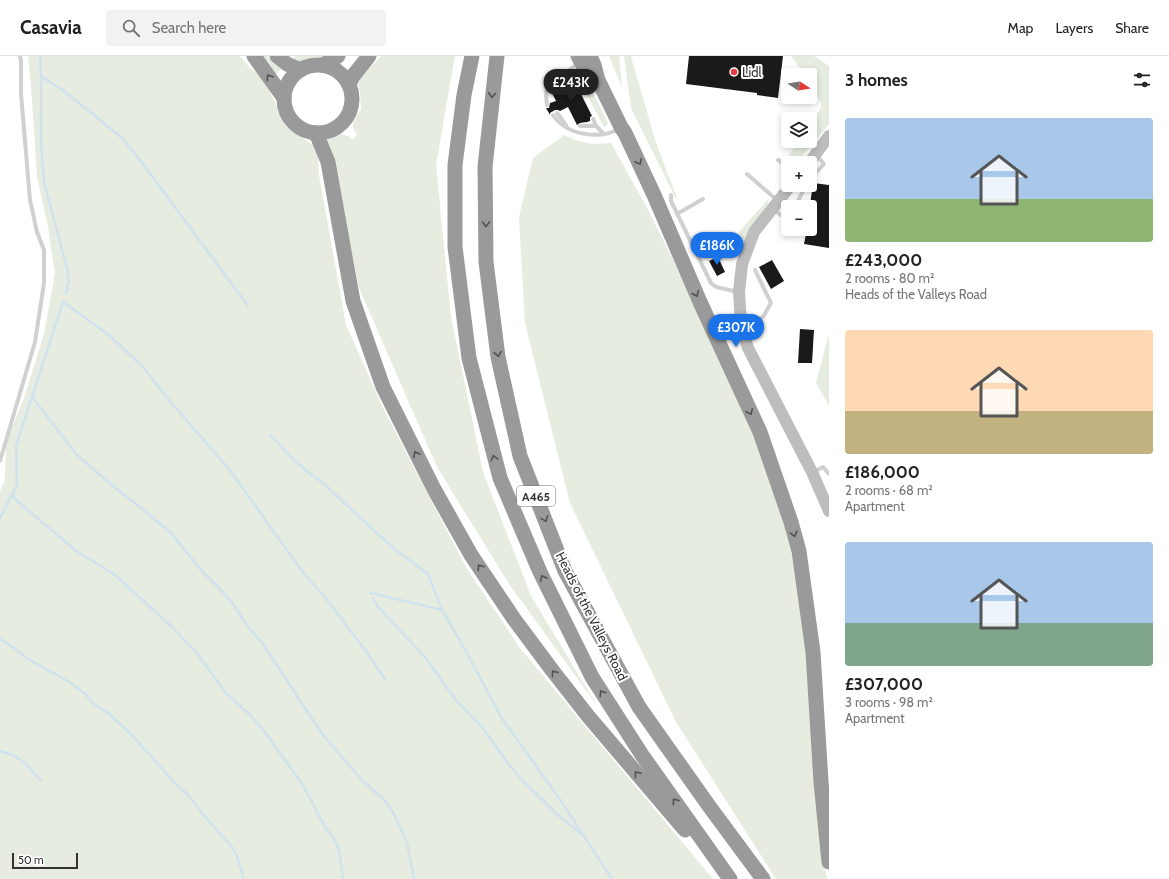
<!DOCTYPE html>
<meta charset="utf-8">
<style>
:root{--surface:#fff;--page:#f2f2f2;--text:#222;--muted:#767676;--line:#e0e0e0;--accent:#1a73e8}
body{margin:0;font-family:Cabin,sans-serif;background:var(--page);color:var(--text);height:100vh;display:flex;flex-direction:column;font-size:15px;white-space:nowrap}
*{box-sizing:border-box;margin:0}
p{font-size:13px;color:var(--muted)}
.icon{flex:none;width:22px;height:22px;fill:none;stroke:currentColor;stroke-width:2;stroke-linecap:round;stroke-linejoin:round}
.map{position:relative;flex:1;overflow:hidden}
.panel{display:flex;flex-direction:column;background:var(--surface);width:340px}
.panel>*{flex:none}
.needle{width:26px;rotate:102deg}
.tools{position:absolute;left:781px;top:12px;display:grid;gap:8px}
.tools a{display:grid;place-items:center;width:36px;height:36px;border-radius:4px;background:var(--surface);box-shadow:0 2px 6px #0003;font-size:20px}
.scale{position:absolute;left:12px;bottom:10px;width:66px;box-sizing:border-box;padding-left:4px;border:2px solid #333;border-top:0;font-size:11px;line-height:14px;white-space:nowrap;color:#333;-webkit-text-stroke:3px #fff;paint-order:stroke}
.price{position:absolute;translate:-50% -34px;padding:0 9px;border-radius:14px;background:var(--accent);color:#fff;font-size:13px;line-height:26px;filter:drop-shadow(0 1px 2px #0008)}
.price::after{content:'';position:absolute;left:50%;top:24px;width:12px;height:9px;margin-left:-6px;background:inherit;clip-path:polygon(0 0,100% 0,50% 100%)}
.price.active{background:#222;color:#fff}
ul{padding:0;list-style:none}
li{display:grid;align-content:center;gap:8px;height:212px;padding:0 16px}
li span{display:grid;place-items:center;height:124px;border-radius:4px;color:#555}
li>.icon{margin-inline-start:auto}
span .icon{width:72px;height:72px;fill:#fffc;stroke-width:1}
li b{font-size:17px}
h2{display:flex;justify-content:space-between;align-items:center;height:48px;padding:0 16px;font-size:17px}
header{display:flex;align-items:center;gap:24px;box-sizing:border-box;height:56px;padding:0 20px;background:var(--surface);border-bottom:1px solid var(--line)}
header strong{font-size:19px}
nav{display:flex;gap:22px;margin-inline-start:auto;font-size:14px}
.search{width:280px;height:36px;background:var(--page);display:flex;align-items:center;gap:10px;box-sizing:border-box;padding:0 14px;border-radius:4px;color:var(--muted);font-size:15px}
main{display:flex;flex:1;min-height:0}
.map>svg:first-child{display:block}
</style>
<header>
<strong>Casavia</strong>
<div class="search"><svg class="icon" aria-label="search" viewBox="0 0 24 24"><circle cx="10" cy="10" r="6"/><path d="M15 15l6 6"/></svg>Search here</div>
<nav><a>Map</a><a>Layers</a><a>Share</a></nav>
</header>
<main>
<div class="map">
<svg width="829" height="823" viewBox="0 0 829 823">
<rect width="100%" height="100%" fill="#fff"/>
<!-- green -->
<g fill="#e6ecdf">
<polygon points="28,0 240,0 249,11 264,24 287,71 313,89 318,100 319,119 346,269 384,354 467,513 520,592 579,663 713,823 0,823 0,435 5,424 6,386 24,342 44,278 55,218 48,171 37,121 31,30"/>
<polygon points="262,0 267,0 282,12 276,18"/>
<path d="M295,0H324C313,5 303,8 292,4Z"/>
<polygon points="381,0 455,0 436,109 451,261 483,416 531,540 598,651 509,528 437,411 359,232 334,106 327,84 342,78 350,81 352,84 357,79 353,72 353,67 361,53 360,36 358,29 362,18 376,6"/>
<polygon points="609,0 619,0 622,31"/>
<polygon points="624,0 633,0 631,1 656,87 677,142 676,143 631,52"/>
<polygon points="791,0 814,0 829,10 829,68 800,103 794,103 789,99 799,85 810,85 810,69 821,52 821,47 810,28 810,19 805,19"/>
<polygon points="578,16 584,18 606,63 608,67 606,71 604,71 576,18"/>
<polygon points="564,79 578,85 592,88 611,87 646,150 702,262 754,379 775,433 790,489 805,571 821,788 827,823 776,823 676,666 570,447 525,267 519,161 533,102"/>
<polygon points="769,142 768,148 744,187 739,176"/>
<polygon points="829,277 829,350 816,327"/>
</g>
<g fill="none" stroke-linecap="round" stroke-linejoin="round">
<!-- stream -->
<g stroke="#cfe2ee" stroke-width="2.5">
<polyline points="40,0 41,20 41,86 44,126 67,212 69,224 66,237"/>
<polyline points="41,20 64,35 105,68 122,82 143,108 248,250"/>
<polyline points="63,246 109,279 143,311 169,344 229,413 304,518 325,541 365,594 385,623"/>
<polyline points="32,341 77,399 113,430 141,452 171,477 201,514 222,535 233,548 246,568 263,588 283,618 302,648 323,679 362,724 386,746 394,758 407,787 414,823"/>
<polyline points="270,379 293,403 309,417 322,426 338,441 380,480 397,495 428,518 442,554 468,599 501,661 559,742 612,823"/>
<polyline points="12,438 16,444 75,494 115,519 171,570 196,596 226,637 250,659 264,675 303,729 325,771 334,783 339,794 343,823"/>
<polyline points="0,462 17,429 16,390 63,246"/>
<polyline points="371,537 442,554"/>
<polyline points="373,542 378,551 424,600 456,644 482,671 510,710 523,725 558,759 581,778"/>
<polyline points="0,583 14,592 28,603 71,627 84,637 95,649 107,656 130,677 172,724 189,740 206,762 232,791 237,800 244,823"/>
<path d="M0,695C19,699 29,710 41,725"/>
</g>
</g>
<!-- building -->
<g fill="#1a1a1a">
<polygon points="689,0 783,0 778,42 757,39 757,37 686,28"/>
<polygon points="571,25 576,36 580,36 592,60 590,61 590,65 587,66 580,67 577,69 568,51 560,55 558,54 555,54 550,57 550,59 546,52 549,52 550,47 556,45 552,37 557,34 556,32"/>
<polygon points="813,127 829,129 829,192 804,188 807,173 810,173 810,149"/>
<polygon points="736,187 739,194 724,202 720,195"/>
<polygon points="718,201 725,216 717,220 709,205"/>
<polygon points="772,204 784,225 771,233 759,211"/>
<polygon points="800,273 814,274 812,307 798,307"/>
</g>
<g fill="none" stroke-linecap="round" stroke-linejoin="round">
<!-- lane -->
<g stroke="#d0d0d0" stroke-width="4">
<polyline points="572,13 572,20 578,33"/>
<path d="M547,49L546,40L547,30C557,22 569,17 577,7"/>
<polyline points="557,57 566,69"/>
<path d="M553,59C566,79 599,84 619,73"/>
<polyline points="593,63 596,70"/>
<polyline points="580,70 596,70 604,78"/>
<polyline points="778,104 788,111"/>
<polyline points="747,118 778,145"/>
<polyline points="810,123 824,108 817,100"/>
<polyline points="671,139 671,145 711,227 716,231 738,236"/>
<polyline points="795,151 806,129"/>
<polyline points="774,154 782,160 788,162"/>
<polyline points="677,158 703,143"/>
<polyline points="743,272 763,261 771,247 755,214"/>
<polyline points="0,405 35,286 44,227 44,194 37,176 30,144 21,38 21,5 20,0"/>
<polyline points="813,416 823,411 829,418"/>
</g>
<!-- secondary -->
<g stroke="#bdbdbd" stroke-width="12">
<polyline points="809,107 829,80"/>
<polyline points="791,129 754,176 742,208 739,236 741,268 748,292 812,416 829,455"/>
</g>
<!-- highway -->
<g stroke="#9a9a9a" stroke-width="15">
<polyline points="254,0 284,42"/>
<polyline points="277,0 287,8 300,14"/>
<polyline points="472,0 464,39 455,109 455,191 469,302 500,422 540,516 592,621 642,699 730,823"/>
<polyline points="497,0 485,111 486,206 498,301 520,400 565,515 639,651 709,750 763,823"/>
<polyline points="578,0 586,15 594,21"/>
<polyline points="590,0 594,9 598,24 621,71 625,77 654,139 700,246 760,376 791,466 799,495 813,596 821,726 829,806"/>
<circle cx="318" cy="43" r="34"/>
<polyline points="323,9 338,0"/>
<polyline points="349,29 353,20 369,0"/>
<polyline points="316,77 328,106 353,245 383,331 434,433 471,499 514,563 552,614 588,660 685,774"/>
</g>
</g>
<!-- one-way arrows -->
<defs><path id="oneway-chevron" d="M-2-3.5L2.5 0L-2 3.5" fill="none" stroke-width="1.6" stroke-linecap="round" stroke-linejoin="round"/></defs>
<g stroke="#525252">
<use href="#oneway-chevron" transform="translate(269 21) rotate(-124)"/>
<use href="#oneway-chevron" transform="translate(492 39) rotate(95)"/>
<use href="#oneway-chevron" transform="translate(639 106) rotate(64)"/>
<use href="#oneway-chevron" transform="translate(486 168) rotate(90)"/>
<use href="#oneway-chevron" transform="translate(696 238) rotate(67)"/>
<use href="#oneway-chevron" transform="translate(498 298) rotate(81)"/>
<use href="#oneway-chevron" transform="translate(750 356) rotate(65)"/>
<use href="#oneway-chevron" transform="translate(416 398) rotate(-116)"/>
<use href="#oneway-chevron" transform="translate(494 402) rotate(-104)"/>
<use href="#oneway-chevron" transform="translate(545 463) rotate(69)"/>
<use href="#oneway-chevron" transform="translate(794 478) rotate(75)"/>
<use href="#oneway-chevron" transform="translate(480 511) rotate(-124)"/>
<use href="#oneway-chevron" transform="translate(543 522) rotate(-116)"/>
<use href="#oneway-chevron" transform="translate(554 617) rotate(-128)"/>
<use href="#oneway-chevron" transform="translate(602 637) rotate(-123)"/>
<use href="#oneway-chevron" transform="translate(637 718) rotate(-130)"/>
<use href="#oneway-chevron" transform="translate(675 745) rotate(-125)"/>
</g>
<!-- markers -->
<circle fill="#e63946" stroke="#fff" stroke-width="1.5" cx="734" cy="16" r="4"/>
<g text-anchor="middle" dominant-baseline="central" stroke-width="4" stroke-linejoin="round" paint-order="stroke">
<!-- shield labels -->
<rect fill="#fff" stroke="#707070" stroke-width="1" x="517" y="430" width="38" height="20" rx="3"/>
<g font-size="12" font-weight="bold" fill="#333">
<text x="536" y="440">A465</text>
</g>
<!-- poi labels -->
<g font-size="13" fill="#333" stroke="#fff" text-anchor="start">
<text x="742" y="16">Lidl</text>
</g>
<!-- street labels -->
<g font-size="13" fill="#333" stroke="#fff">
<text transform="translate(592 560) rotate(63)">Heads of the Valleys Road</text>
</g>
</g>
</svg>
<div class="tools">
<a><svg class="needle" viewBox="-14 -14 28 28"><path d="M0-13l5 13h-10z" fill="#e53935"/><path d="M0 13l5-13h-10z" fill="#767676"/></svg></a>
<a><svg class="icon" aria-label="layers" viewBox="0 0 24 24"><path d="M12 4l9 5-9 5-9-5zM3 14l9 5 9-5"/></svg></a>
<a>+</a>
<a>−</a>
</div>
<div class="scale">50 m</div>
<b class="price active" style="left:571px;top:47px">£243K</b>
<b class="price" style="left:717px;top:210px">£186K</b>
<b class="price" style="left:736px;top:292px">£307K</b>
</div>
<section class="panel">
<h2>3 homes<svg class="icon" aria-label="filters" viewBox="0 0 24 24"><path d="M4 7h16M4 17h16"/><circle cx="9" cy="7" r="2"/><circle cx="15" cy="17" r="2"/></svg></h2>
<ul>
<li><span style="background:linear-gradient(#a9c7e8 65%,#8fb573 0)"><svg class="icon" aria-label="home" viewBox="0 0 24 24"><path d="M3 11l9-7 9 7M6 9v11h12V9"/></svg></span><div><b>£243,000</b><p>2 rooms · 80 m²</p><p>Heads of the Valleys Road</p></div></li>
<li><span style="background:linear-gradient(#ffd9b3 65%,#c2b280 0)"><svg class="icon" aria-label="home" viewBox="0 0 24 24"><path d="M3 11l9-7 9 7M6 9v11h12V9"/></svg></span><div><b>£186,000</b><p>2 rooms · 68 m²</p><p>Apartment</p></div></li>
<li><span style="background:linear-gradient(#a9c7e8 65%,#7fa58c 0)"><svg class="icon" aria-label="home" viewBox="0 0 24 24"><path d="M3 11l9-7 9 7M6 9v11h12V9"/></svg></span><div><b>£307,000</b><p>3 rooms · 98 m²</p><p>Apartment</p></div></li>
</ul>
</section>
</main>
